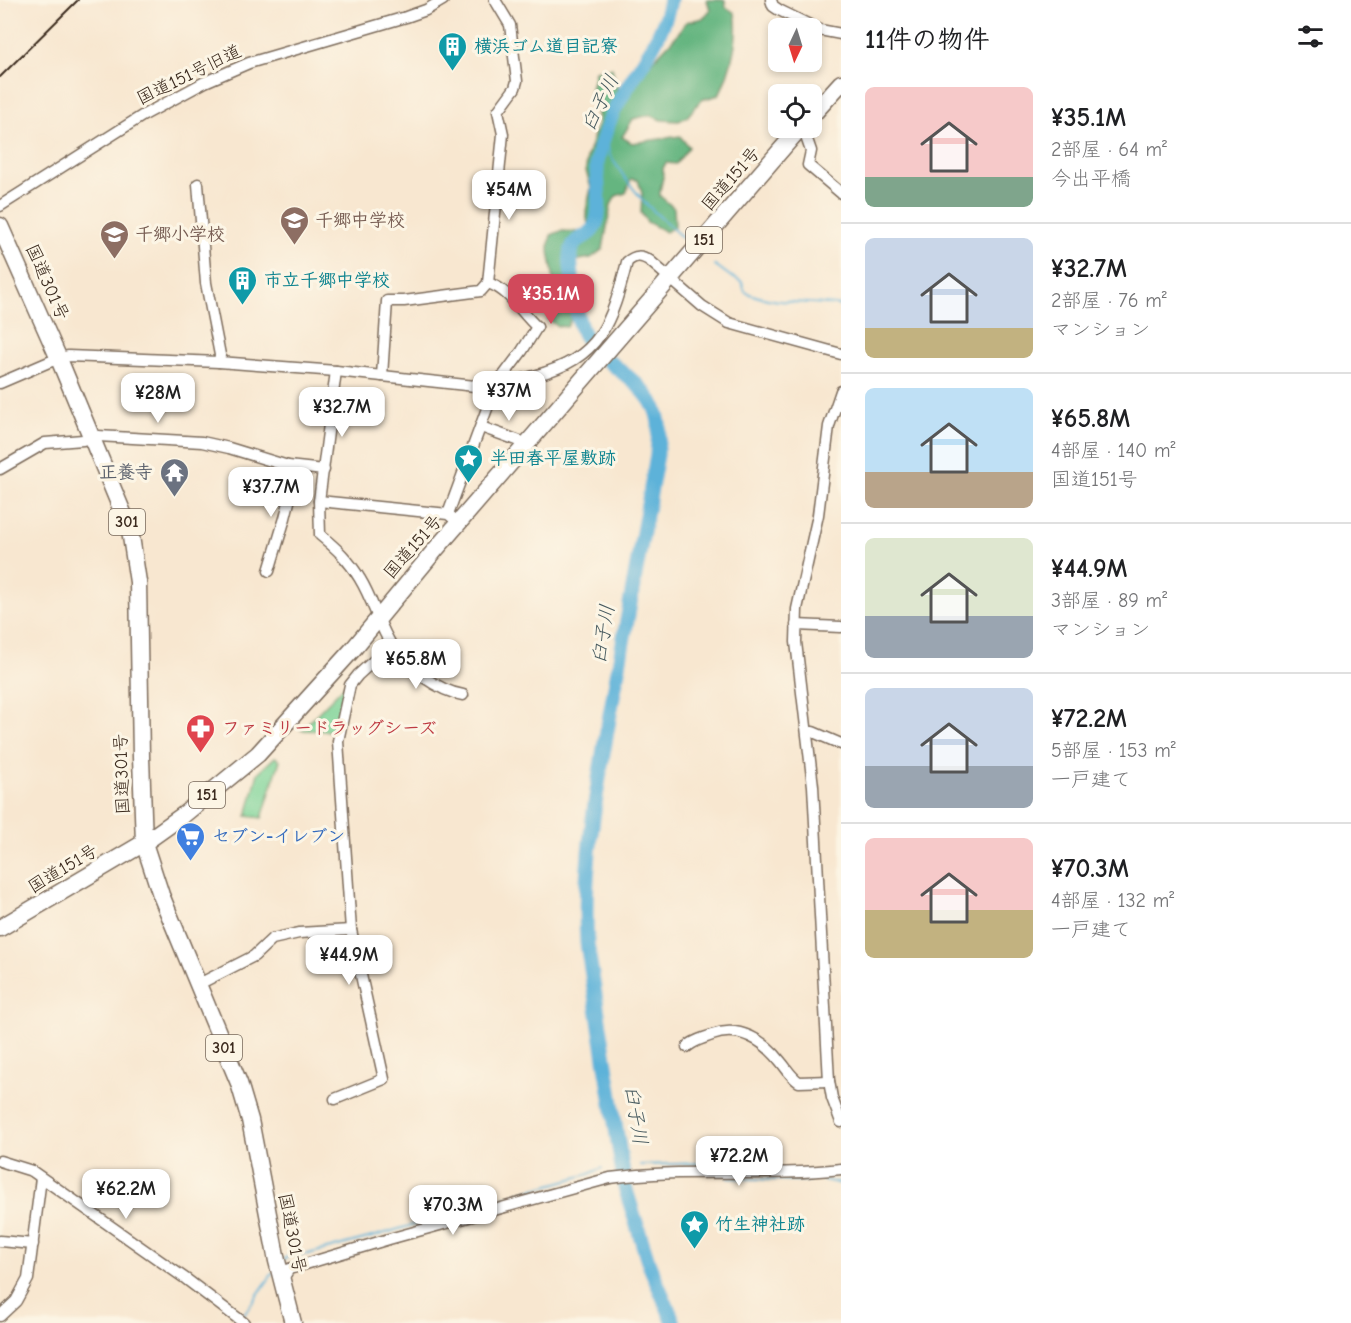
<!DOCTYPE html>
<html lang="ja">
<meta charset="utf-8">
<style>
:root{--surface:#fff;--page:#f6f6f6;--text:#202124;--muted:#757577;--line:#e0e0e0;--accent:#d1495b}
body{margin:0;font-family:"Comic Neue","Klee One",sans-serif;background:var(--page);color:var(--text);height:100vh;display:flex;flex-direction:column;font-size:22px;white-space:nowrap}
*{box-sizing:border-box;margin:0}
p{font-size:20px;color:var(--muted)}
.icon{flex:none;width:33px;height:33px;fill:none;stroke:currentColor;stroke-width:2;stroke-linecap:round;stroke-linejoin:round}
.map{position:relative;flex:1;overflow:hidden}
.panel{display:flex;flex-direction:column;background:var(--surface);width:510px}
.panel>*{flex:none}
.needle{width:39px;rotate:184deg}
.fabs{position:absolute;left:768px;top:18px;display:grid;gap:12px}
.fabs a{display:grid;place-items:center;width:54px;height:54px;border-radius:9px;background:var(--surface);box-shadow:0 3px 9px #0003;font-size:30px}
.price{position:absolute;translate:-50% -51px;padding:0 14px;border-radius:12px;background:#fff;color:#222;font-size:20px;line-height:39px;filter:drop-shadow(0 2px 3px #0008)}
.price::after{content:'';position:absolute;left:50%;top:36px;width:18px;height:14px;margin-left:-9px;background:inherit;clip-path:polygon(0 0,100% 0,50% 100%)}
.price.active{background:var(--accent);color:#fff}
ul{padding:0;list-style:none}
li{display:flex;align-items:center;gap:18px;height:150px;padding:0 24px}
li+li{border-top:2px solid var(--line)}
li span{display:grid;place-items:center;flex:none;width:168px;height:120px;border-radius:9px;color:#555}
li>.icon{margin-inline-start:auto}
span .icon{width:72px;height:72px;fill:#fffc;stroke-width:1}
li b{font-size:26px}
h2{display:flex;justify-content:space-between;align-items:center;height:72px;padding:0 24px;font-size:26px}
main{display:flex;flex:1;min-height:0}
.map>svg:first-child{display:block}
</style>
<main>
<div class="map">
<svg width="841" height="1323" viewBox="0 0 841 1323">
<rect width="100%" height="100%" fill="#fcf5e5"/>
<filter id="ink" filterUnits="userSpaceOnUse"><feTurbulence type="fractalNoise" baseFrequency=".0167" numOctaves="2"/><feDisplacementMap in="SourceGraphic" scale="12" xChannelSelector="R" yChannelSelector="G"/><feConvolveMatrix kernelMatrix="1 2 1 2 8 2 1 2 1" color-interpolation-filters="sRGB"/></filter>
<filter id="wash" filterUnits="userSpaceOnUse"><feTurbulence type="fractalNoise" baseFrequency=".008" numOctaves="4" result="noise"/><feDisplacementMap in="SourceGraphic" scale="24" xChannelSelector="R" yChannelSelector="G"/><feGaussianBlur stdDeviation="1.35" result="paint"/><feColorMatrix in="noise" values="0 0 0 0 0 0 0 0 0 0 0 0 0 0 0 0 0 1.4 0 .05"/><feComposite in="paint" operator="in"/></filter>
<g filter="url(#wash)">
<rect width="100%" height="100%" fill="#f8e7d0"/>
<!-- green -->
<g fill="#7cd397" stroke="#5c7e5a" stroke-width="1.5">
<polygon points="346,684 336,731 301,730"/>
<polygon points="275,757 280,760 262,818 247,816 258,773"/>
</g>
<!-- forest -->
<path fill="#65b580" stroke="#50704f" stroke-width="1.5" d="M707,0H725L726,7L735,13C740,38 730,72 719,95L701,100L687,117L679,121L661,120L650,115L633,119L622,137L632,143L680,136L689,147L676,164L666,163L663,168C665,180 659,185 660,196L674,208L675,226L666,232L647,222L641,213L642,193L638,180L631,179L626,193L616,196L611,205L603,249L591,258L579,260L568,267L573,315L567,327L557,326L548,319C552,305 554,292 553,277C552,260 546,252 551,235L561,231L583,232L588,225L586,211L591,188L586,171L587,157L598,123V112L590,95L595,71L612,68L617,89L629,91L643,71L677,35L686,22L704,18L710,10Z"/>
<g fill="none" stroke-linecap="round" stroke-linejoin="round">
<!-- stream -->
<g stroke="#5db2d9" stroke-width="2">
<polyline points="606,128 609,154 625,178 644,202 691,246"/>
<path d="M715,265L730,276L742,282L745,292C776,306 809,300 841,306"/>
<polyline points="640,1165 709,1163"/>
<polyline points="615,1166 629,1166"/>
<polyline points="728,1178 808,1181 813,1178 820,1179 841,1184"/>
<polyline points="284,1259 290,1255 308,1254 372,1237 527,1191 589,1174 602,1168"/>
<polyline points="242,1317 273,1273"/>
</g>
<!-- river -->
<path stroke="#5db2d9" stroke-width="15" d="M670,0C661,50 622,83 606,130C602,142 596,157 597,170C597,186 601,204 597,220C591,245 567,229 571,267C573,284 576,321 584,335C589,344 597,351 605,358C625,376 656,393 659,423C660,433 657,445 657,455C642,538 627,620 612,703C598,782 582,863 587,943L625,1187L649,1264L674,1323"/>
</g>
</g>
<g filter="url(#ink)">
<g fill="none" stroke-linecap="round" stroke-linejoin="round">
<defs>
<g id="minor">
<polyline points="771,0 773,6 779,10 820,30 841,34"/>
<polyline points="803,128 811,151 808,165 841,193"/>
<polyline points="198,184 206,283 220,355 219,362"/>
<polyline points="0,206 142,116 205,82 249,63 406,17 426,10 443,0"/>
<path d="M336,371L319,501L320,535C336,548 349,560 360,579C373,600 379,626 392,646C406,667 438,691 463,695"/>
<polyline points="382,376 387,301 404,301 473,292 481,291 488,283 503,134 498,111 515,88 517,81 510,25 495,0"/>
<path d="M0,383L49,362L68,356L219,362L336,371L475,386C497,387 514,382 534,376C601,358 611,324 627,262C635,255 641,255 650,261L702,306L729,323L841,354"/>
<polyline points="841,391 829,426 818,515 797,609 796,642 813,786 829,1081 832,1098 841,1122"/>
<polyline points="481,427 528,444"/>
<polyline points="0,469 45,443 83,440 98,436 202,442 229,448 288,466 324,470"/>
<polyline points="319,501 448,514 454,519"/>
<path d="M448,514L495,387L522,351L537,327C521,313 510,290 488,283"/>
<polyline points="269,571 285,518 292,490 288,466"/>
<polyline points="796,625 841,627"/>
<polyline points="808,732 813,732 841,744"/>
<polyline points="197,985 254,956 272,939 299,933 351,930"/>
<path d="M687,1047C694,1040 702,1039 712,1035C739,1025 764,1040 781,1062C787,1069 791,1077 799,1082L829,1081"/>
<polyline points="335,1099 384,1079 351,930 338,741 350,685 358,675 391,645"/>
<polyline points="0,1161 32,1171 186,1279 244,1323"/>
<polyline points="0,1241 33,1244"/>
<path d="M282,1280L289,1269L389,1239L610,1178C687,1167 764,1178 841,1169"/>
<polyline points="0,1316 16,1301 28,1279 41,1178"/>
</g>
<g id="highway">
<polyline points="812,115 841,83"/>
<polyline points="0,226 59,359 130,530 138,582 141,757 144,843 161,895 239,1083 250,1120 277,1261 293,1323"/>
<polyline points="0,928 144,843 182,816 258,754 354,648 436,549 800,128"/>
</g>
</defs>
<!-- minor casing -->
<use href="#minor" stroke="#7d6c5c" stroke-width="13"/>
<!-- highway casing -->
<use href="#highway" stroke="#7d6c5c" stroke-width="19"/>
<!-- minor -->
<use href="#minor" stroke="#fff" stroke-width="10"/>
<!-- highway -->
<use href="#highway" stroke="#fff" stroke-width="16"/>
<!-- rail -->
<polyline stroke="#3b2a1e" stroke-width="2" points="0,77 78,0"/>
</g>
</g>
<!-- icons -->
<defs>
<symbol id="building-pin" viewBox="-11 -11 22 30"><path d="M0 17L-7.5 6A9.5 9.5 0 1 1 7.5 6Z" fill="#0f9aa8" stroke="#fcf5e5"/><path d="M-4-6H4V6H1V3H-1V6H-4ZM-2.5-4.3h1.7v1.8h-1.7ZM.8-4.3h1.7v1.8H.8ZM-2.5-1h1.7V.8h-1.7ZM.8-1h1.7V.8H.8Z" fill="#fff"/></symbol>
<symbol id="school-pin" viewBox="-11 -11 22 30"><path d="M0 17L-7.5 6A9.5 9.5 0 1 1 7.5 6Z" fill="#8d6e63" stroke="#fcf5e5"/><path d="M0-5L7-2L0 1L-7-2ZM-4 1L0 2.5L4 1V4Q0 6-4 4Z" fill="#fff"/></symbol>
<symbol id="sight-pin" viewBox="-11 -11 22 30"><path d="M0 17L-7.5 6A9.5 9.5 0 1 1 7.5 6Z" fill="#0f9aa8" stroke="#fcf5e5"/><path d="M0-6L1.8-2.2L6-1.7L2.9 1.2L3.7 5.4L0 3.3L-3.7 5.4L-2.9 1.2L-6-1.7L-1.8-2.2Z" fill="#fff"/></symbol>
<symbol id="temple-pin" viewBox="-11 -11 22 30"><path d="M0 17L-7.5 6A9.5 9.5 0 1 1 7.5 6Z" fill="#6b7280" stroke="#fcf5e5"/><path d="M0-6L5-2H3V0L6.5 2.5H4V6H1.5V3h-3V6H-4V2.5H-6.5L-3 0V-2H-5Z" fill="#fff"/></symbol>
<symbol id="pharmacy-pin" viewBox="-11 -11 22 30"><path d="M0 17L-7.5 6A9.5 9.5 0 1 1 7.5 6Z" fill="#e0444e" stroke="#fcf5e5"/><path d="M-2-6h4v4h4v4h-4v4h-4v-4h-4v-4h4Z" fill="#fff"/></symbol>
<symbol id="supermarket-pin" viewBox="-11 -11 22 30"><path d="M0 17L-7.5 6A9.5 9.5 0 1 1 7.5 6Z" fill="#3f7fe0" stroke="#fcf5e5"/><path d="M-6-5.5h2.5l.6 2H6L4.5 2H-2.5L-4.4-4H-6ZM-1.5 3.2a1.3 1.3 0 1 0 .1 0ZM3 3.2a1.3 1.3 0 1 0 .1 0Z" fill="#fff"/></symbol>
</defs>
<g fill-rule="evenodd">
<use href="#building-pin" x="436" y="30" width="33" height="45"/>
<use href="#school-pin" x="278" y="204" width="33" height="45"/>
<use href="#school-pin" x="98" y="218" width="33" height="45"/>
<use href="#building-pin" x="226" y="264" width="33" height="45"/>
<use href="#sight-pin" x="452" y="442" width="33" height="45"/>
<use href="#temple-pin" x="158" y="456" width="33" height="45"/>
<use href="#pharmacy-pin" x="184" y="712" width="33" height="45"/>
<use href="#supermarket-pin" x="174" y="820" width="33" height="45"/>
<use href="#sight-pin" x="678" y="1208" width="33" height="45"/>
</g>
<g text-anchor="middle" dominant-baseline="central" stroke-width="6" stroke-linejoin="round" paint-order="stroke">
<!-- shield labels -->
<g fill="#fcf5e5" stroke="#75675a" stroke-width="1.5">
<rect x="686" y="227" width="36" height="26" rx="4.5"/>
<rect x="109" y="509" width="36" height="26" rx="4.5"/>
<rect x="189" y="782" width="36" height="26" rx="4.5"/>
<rect x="206" y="1035" width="36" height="26" rx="4.5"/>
</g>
<g font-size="16" font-weight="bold" fill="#3b2a1e">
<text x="704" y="240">151</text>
<text x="127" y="522">301</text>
<text x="207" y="795">151</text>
<text x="224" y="1048">301</text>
</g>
<!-- culture labels -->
<g font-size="18" font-weight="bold" fill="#0d838f" stroke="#fcf5e5" text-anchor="start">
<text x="474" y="46">横浜ゴム道目記寮</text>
<text x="264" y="280">市立千郷中学校</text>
<text x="490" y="458">半田春平屋敷跡</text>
<text x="715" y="1224">竹生神社跡</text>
</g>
<!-- street labels -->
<g font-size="18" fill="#3b2a1e" stroke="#fcf5e5">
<text transform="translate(189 75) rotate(-26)">国道151号旧道</text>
<text transform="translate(731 179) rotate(-49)">国道151号</text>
<text transform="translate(47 282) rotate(66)">国道301号</text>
<text transform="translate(413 547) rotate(-49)">国道151号</text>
<text transform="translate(122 774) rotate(-92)">国道301号</text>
<text transform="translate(63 869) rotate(-31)">国道151号</text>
<text transform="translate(292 1233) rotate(79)">国道301号</text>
</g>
<!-- education labels -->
<g font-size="18" font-weight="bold" fill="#785e54" stroke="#fcf5e5" text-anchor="start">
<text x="315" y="220">千郷中学校</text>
<text x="135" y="234">千郷小学校</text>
</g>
<!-- worship labels -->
<g font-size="18" font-weight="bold" fill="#5b616d" stroke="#fcf5e5" text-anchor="end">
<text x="153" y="472">正養寺</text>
</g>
<!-- health labels -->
<g font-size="18" font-weight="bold" fill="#be3a42" stroke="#fcf5e5" text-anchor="start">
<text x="222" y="728">ファミリードラッグシーズ</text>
</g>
<!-- shop labels -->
<g font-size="18" font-weight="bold" fill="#366cbe" stroke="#fcf5e5" text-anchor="start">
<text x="212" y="836">セブン-イレブン</text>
</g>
<!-- water labels -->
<g font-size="20" font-style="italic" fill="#475a5f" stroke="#fcf5e5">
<text transform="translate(600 103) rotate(-64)">臼子川</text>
<text transform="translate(603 634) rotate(-81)">臼子川</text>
<text transform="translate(636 1115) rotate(81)">臼子川</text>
</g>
</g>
</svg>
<div class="fabs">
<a><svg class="needle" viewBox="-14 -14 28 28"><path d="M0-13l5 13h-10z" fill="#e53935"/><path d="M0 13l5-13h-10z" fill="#757577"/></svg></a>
<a><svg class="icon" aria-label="locate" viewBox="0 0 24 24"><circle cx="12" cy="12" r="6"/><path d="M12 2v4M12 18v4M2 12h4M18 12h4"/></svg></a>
</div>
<b class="price" style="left:509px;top:221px">¥54M</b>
<b class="price active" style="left:551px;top:325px">¥35.1M</b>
<b class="price" style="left:509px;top:422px">¥37M</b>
<b class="price" style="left:158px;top:424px">¥28M</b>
<b class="price" style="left:342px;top:438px">¥32.7M</b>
<b class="price" style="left:271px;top:518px">¥37.7M</b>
<b class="price" style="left:416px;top:690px">¥65.8M</b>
<b class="price" style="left:349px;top:986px">¥44.9M</b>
<b class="price" style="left:739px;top:1187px">¥72.2M</b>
<b class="price" style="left:126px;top:1220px">¥62.2M</b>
<b class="price" style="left:453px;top:1236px">¥70.3M</b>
</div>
<section class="panel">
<h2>11件の物件<svg class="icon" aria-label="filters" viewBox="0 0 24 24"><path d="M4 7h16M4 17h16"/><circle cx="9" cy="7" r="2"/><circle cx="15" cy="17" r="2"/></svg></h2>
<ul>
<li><span style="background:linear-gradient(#f6c9c9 75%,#7fa58c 0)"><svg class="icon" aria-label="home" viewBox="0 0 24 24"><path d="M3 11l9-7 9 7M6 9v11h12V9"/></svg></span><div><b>¥35.1M</b><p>2部屋 · 64 m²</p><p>今出平橋</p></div></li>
<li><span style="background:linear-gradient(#c9d6e8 75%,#c2b280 0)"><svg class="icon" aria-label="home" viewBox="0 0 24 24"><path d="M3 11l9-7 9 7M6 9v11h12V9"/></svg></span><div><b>¥32.7M</b><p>2部屋 · 76 m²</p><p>マンション</p></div></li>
<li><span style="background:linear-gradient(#bfe0f5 70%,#b9a48a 0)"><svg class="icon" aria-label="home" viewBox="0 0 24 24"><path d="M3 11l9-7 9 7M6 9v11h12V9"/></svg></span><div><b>¥65.8M</b><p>4部屋 · 140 m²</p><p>国道151号</p></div></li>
<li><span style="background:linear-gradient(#dfe7d0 65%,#9aa5b1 0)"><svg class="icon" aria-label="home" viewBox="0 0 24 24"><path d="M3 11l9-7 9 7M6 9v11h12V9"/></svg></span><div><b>¥44.9M</b><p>3部屋 · 89 m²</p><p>マンション</p></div></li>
<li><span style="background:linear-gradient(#c9d6e8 65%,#9aa5b1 0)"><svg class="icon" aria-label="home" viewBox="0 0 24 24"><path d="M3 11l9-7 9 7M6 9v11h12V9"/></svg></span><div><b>¥72.2M</b><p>5部屋 · 153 m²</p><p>一戸建て</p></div></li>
<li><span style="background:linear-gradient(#f6c9c9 60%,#c2b280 0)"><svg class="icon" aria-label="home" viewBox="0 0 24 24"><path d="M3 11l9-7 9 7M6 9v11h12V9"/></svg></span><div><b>¥70.3M</b><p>4部屋 · 132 m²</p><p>一戸建て</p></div></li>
</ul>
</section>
</main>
